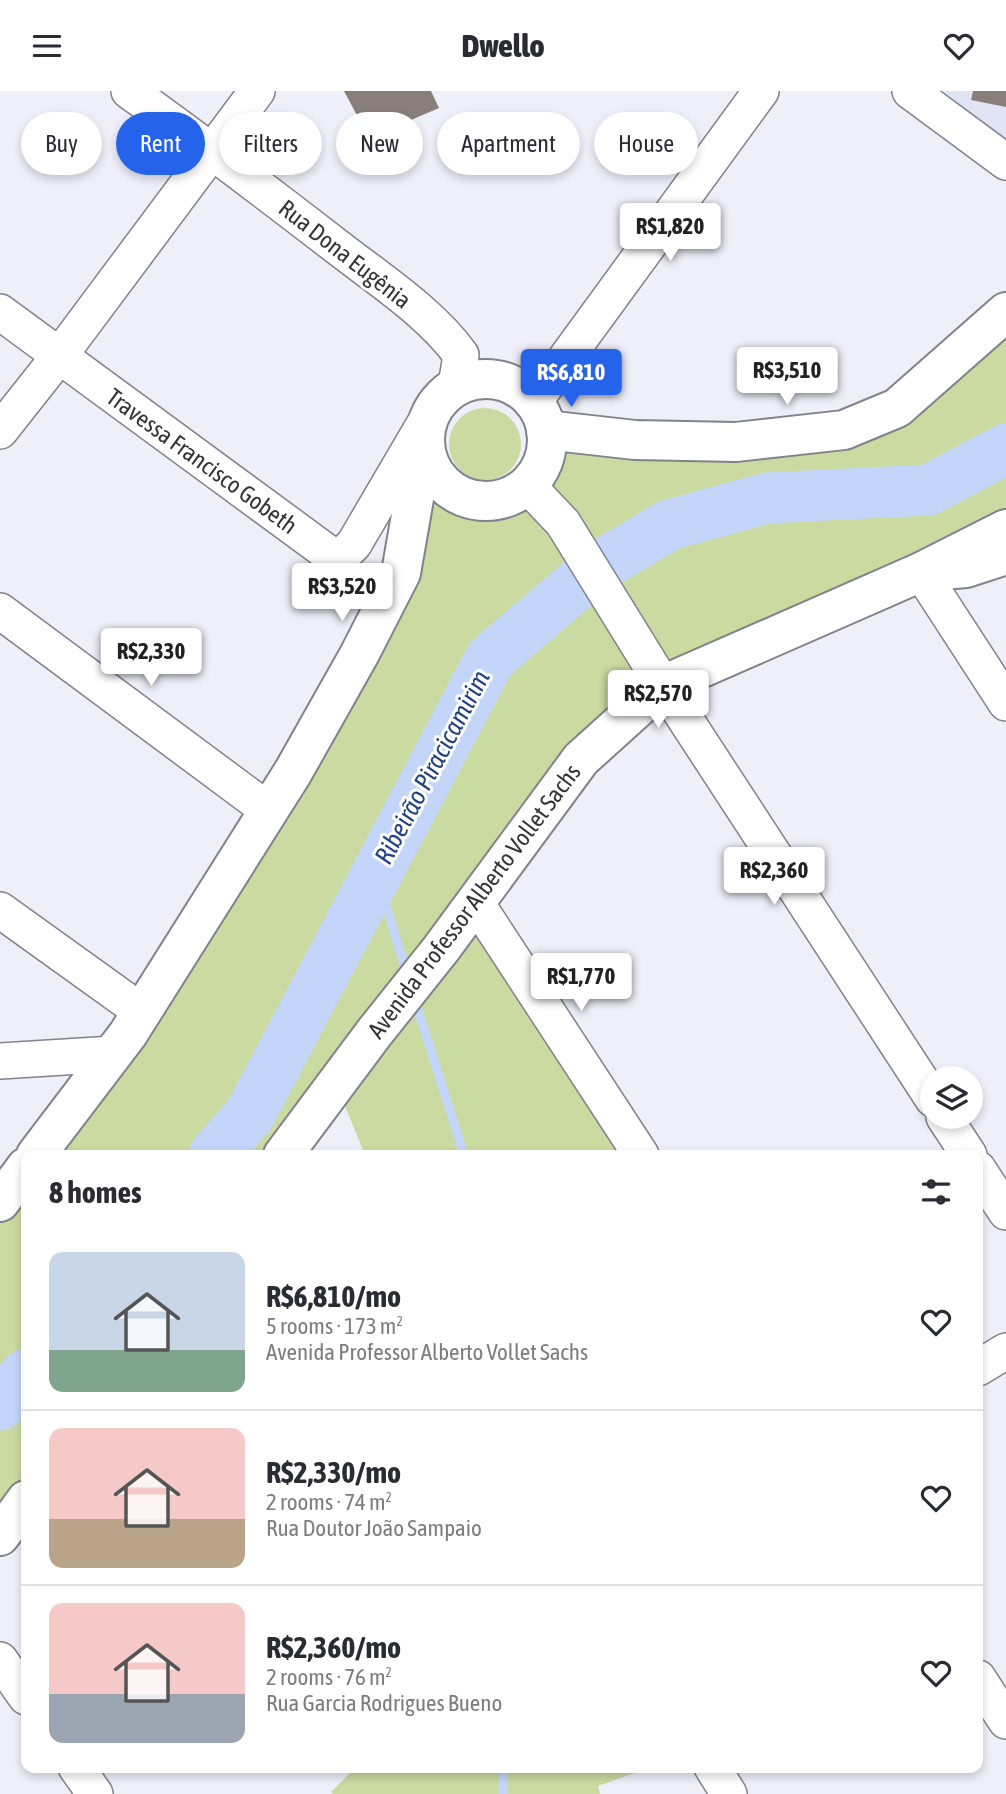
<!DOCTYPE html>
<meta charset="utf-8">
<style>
:root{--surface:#fff;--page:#f7f7f7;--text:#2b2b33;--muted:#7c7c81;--line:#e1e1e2;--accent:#2563eb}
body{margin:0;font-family:"Asap Condensed",sans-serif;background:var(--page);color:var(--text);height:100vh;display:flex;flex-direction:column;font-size:26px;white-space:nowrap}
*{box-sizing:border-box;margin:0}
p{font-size:23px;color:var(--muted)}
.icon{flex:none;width:38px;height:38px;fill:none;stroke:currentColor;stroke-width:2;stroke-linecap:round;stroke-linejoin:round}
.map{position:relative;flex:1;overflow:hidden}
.details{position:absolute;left:21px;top:1059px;width:962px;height:623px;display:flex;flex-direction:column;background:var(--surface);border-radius:14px;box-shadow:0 4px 10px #0003}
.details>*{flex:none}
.hud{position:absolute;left:21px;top:21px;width:964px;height:63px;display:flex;gap:14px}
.fabs{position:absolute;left:920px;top:975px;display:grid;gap:14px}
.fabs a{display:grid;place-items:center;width:63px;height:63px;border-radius:50%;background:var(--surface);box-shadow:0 4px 10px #0003;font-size:35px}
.price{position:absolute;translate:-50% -60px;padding:0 16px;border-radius:7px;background:#fff;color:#222;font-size:23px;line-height:46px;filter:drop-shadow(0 2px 4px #0008)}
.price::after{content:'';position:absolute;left:50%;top:42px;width:21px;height:16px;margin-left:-10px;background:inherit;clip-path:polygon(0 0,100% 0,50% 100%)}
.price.on{background:var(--accent);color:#fff}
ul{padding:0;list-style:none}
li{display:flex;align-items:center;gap:21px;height:175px;padding:0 28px}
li+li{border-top:2px solid var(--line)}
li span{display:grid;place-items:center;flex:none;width:196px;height:140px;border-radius:14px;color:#555}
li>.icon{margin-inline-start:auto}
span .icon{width:84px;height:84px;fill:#fffc;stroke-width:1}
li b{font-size:30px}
h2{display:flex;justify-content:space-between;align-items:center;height:84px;padding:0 28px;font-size:30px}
.chip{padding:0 24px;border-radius:32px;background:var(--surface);box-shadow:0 4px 10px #0003;font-size:24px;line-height:63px}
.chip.on{background:var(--accent);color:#fff}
header{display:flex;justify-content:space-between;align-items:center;height:91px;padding:0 28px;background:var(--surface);font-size:32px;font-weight:800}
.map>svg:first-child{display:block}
</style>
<header><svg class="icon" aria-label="menu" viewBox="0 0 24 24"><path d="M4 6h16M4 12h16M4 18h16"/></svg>Dwello<svg class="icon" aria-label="heart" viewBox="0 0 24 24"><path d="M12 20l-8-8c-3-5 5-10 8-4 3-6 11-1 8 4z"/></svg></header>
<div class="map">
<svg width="1006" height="1703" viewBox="0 0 1006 1703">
<rect width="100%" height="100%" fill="#eeeff9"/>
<!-- built -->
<polygon fill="#e1e4f4" points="937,0 1006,0 1006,49"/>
<!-- green -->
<g fill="#cadaa0">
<polygon points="1006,221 1006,438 663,594 475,810 641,1064 365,1064 336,993 283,1064 32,1064 401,482 424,350 438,387 491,410 527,394 546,339 844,339"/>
<circle cx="485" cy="353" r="36"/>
<polygon points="26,1071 26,1409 0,1445 0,1104"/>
<polygon points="355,1677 355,1676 649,1677 598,1695 600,1703 333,1703 331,1701"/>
</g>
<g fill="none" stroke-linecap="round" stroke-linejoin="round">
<!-- stream -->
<g stroke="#c3d6fa" stroke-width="9">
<polyline points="376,783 407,882"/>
<polyline points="415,909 464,1064"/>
<polyline points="503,1676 503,1703"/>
</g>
<!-- river -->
<g stroke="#c3d6fa" stroke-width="51">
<polyline points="214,1064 250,1023 490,568 595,478 669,434 767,407 928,399 1006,358"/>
<polyline points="0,1314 26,1283"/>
</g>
</g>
<!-- building -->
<g fill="#887f7b">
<polygon points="344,0 431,0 439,17 369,47"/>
<polygon points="973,0 1006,0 1006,16 971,9"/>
</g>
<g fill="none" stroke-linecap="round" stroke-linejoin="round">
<defs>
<g id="minor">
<path d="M129,0C201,51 270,104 340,158C380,189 432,223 461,264L456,295"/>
<polyline points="910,0 1006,71"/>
<polyline points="0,221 328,462 341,466 354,453 429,325"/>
<polyline points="534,311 761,0"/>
<polyline points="0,340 60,264 257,0"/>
<polyline points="527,394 563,432 663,594 933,1008"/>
<polyline points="921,481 1006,612"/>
<polyline points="0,520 268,719"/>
<polyline points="475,810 641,1064"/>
<polyline points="0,819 142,921"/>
<polyline points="0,970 113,963"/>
<polyline points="944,1026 969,1064"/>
<polyline points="978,1078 1006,1121"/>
<polyline points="978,1277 1006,1260"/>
<polyline points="0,1569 26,1606"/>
<polyline points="978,1587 1006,1630"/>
<polyline points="76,1676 95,1703"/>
<polyline points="712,1676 729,1703"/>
</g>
<g id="major">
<circle cx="486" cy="349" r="61"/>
<polyline points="546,339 635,349 736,351 844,339 897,317 1006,221"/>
<polyline points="36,1064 128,943 293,681 359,564 401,482 424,350"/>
<polyline points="283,1064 374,942 441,858 581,668 663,594 921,481 1006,438"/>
<polyline points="0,1111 26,1076"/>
<polyline points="0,1445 26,1409"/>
</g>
<polyline id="highway" points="921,481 966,477 1006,464"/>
</defs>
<!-- minor casing -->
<use href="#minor" stroke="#81828b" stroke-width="38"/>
<!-- major casing -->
<use href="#major" stroke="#81828b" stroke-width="42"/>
<!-- highway casing -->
<use href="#highway" stroke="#81828b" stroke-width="42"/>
<!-- minor -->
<use href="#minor" stroke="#fff" stroke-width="35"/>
<!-- major -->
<use href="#major" stroke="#fff" stroke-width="38"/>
<!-- highway -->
<use href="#highway" stroke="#fff" stroke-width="38"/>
</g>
<g text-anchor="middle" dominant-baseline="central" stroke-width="6" stroke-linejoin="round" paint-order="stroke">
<!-- street labels -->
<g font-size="24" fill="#333438" stroke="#fff">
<text transform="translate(345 163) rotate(38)">Rua Dona Eugênia</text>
<text transform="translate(202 370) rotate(36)">Travessa Francisco Gobeth</text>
<text transform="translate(474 810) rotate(-53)">Avenida Professor Alberto Vollet Sachs</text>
</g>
<!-- water labels -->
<g font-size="26" font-style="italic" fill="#224185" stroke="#fff">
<text transform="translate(432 676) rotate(-62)">Ribeirão Piracicamirim</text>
</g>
</g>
</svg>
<div class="fabs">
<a><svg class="icon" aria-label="layers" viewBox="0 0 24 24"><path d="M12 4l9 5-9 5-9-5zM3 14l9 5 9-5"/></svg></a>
</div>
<b class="price" style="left:670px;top:172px">R$1,820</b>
<b class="price" style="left:787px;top:316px">R$3,510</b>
<b class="price on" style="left:571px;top:318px">R$6,810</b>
<b class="price" style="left:342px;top:532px">R$3,520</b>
<b class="price" style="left:151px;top:597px">R$2,330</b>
<b class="price" style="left:658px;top:639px">R$2,570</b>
<b class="price" style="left:774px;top:816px">R$2,360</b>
<b class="price" style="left:581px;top:922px">R$1,770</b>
<div class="hud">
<a class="chip">Buy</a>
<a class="chip on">Rent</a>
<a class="chip">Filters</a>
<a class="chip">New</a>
<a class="chip">Apartment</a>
<a class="chip">House</a>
</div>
<section class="details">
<h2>8 homes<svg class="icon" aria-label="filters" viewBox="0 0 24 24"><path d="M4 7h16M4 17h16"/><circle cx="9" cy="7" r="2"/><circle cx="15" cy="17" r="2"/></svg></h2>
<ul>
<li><span style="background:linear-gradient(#c9d6e8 70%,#7fa58c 0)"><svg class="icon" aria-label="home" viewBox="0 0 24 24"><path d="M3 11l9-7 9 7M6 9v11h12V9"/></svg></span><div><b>R$6,810/mo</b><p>5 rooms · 173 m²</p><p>Avenida Professor Alberto Vollet Sachs</p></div><svg class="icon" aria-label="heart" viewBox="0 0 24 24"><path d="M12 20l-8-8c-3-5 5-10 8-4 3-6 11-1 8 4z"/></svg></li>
<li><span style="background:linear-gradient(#f6c9c9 65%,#b9a48a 0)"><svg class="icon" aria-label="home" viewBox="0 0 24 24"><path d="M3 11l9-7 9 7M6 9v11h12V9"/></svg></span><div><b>R$2,330/mo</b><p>2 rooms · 74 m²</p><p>Rua Doutor João Sampaio</p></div><svg class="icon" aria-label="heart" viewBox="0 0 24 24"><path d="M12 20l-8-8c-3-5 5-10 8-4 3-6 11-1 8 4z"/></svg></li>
<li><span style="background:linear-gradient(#f6c9c9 65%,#9aa5b1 0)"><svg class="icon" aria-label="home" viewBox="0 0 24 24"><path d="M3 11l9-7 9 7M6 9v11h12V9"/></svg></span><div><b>R$2,360/mo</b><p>2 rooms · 76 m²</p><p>Rua Garcia Rodrigues Bueno</p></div><svg class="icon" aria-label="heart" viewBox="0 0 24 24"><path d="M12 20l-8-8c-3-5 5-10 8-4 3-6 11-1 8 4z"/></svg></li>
</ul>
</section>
</div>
